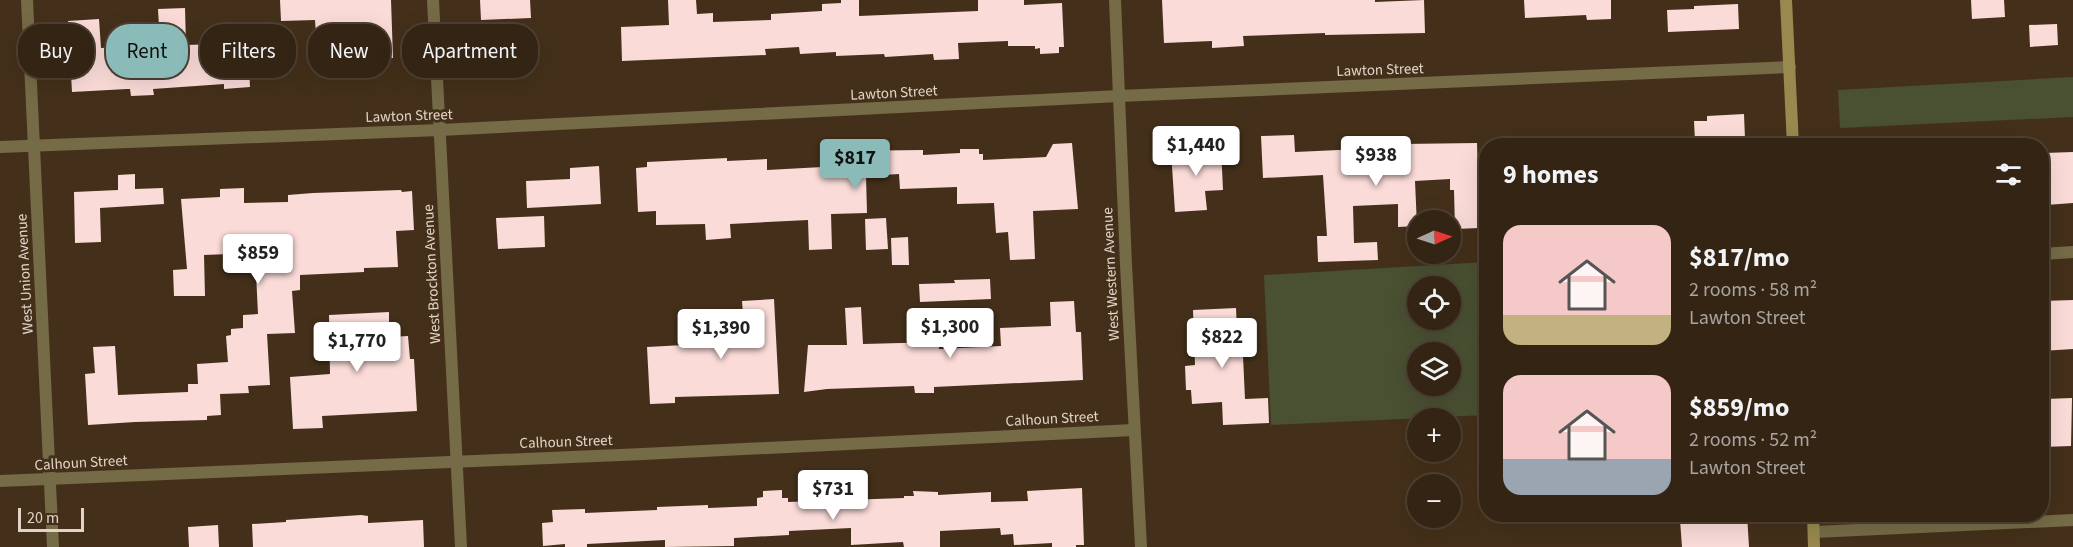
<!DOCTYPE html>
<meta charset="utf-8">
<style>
:root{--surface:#332414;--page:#3e3022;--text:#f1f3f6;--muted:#a9a4a0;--line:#4e4134;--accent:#8bbbb9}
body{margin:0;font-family:"Source Sans 3",sans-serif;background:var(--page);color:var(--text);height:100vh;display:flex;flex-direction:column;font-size:22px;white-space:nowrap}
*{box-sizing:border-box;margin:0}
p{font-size:20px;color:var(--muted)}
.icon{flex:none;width:33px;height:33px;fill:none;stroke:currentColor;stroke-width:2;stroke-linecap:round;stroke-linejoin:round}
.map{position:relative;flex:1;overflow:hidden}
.drawer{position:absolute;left:1479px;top:138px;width:570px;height:384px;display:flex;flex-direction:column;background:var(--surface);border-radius:24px;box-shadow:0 6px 24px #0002,0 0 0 2px var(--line)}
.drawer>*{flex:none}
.top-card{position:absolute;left:18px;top:24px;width:570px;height:54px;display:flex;gap:12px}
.needle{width:39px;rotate:87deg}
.buttons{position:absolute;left:1407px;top:210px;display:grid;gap:12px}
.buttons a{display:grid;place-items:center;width:54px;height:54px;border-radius:50%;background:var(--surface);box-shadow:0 6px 24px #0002,0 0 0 2px var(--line);font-size:30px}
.scale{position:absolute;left:18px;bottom:15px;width:66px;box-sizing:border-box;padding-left:6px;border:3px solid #e1d4c7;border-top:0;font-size:16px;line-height:21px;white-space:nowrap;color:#e1d4c7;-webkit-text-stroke:4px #44301a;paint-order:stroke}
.price{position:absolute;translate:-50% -51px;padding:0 14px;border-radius:6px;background:#fff;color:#222;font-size:20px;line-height:39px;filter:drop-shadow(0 2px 3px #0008)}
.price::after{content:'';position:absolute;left:50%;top:36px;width:18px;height:14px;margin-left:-9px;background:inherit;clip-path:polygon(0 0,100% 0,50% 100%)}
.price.current{background:var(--accent);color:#111}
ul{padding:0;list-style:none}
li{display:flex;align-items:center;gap:18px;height:150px;padding:0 24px}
li span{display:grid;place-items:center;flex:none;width:168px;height:120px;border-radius:18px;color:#555}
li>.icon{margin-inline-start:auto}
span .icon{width:72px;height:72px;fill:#fffc;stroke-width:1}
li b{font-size:26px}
h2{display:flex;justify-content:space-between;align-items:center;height:72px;padding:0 24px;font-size:26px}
.tag{padding:0 21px;border-radius:24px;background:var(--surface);box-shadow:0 6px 24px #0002,0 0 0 2px var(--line);font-size:21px;line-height:54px}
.tag.current{background:var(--accent);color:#111}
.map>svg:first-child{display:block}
</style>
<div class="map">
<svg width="2073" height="547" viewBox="0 0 2073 547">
<rect width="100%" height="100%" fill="#44301a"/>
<!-- green -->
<g fill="#4a5032" fill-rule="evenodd">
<polygon points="2073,77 2073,117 1840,128 1838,90"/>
<path d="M1486,262V415L1271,425L1264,275ZM1418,286H1450V320H1418ZM1418,352H1450V386H1418Z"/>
</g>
<!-- building -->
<g fill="#fadbd8">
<polygon points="280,0 391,0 393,58 344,60 344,63 318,65 315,20 281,21"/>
<polygon points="480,0 530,0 531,18 481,20"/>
<polygon points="668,0 696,0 697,14 713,13 713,22 771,20 771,14 822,11 822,4 841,3 841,0 859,0 859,16 978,11 978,0 1024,0 1024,5 1062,3 1064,47 1059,47 1059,53 1040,54 1040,48 1035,49 1035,46 1008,46 1008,41 958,43 959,59 934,60 933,54 885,57 884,54 836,56 836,52 800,54 799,47 765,49 766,55 622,61 621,27 669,25"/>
<polygon points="1162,0 1375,0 1375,2 1424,0 1425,33 1325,35 1325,33 1243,36 1244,46 1212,48 1212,41 1164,43"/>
<polygon points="1524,0 1611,0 1611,19 1587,20 1586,15 1525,18"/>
<polygon points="1971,0 2004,0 2005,17 1972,19"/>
<polygon points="1738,4 1739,29 1668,32 1667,10 1694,9 1694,6"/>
<polygon points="185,8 186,45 248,43 250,87 224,89 224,84 153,89 154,95 131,96 130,89 127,89 72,92 68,21 99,19 101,48 160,45 158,9"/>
<polygon points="2057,24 2058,45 2030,47 2029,25"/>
<polygon points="1744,114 1745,139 1695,141 1694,121 1707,121 1707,116"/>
<polygon points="1294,135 1295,152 1361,149 1362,167 1404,165 1403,144 1477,143 1479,228 1455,229 1454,190 1450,190 1450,179 1415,181 1417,226 1398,227 1398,204 1353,206 1354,243 1377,242 1378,260 1318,262 1317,236 1327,236 1323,175 1263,178 1261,136"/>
<polygon points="1072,143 1078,209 1033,211 1035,259 1010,260 1008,232 996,233 994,203 957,204 957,187 900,189 899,174 866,176 867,213 831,214 832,249 809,250 808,220 730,224 731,238 706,240 705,224 656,225 656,211 638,212 636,168 647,167 647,162 727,158 727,161 767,159 767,170 841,166 840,151 923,150 923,155 960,153 960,149 979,149 979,154 983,154 983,160 1046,157 1053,144"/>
<polygon points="1221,148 1223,190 1205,191 1207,210 1175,212 1171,151"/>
<polygon points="2073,152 2073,203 2046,205 2044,153"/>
<polygon points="599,166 601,204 527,208 526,181 570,179 570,168"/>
<polygon points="135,174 135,189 163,188 164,204 100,208 101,242 75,243 74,192 118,190 118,175"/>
<polygon points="244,188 244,203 288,202 288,195 313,193 401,190 402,192 412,191 414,230 396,231 398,267 364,268 364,272 300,275 300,290 292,291 295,333 267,334 270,385 248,386 249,393 220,394 221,415 207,416 207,420 135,422 88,425 85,374 95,373 93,347 115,346 118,395 188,392 188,384 198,384 197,364 228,362 226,336 231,335 231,329 243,328 243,315 258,314 255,253 204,255 205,296 174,296 173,270 187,269 181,199 220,197 220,189"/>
<polygon points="544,216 545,247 498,249 496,218"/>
<polygon points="886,218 888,249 866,250 865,219"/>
<polygon points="908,237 909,265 892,265 891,238"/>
<polygon points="990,279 991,299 920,302 919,284 955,283 954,280"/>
<polygon points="774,299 779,394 675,397 675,403 650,404 647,347 702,344 701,334 723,333 722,315 743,314 742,301"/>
<polygon points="2073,300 2073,349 2042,351 2042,301"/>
<polygon points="1074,301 1076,332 1081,332 1083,380 934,387 934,393 915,393 914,386 827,389 804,392 808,345 847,345 845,308 861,307 863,344 939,342 939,349 1001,346 1000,328 1051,326 1050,302"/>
<polygon points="1236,308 1238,356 1243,356 1245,399 1268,398 1269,423 1223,425 1222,402 1192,404 1191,390 1186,390 1185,366 1195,365 1193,310"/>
<polygon points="389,312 389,337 408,336 410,359 414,359 417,411 322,416 323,428 293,429 290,377 330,374 329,315"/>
<polygon points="2072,398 2071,446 2042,447 2042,413 2046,413 2045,399"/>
<polygon points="1082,488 1084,545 1076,545 1076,547 1052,547 1052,543 1014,545 1013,534 1001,535 1000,528 940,531 940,547 904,547 903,542 851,545 851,528 789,531 789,535 734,538 734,546 665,547 665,540 587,544 587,547 565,547 565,544 543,546 542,523 553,522 552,510 585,509 585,513 657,510 657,507 708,505 708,508 757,506 757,498 763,497 763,491 782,490 782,498 788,498 788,502 904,498 904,496 914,496 913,491 938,492 938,495 991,492 991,502 1028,501 1027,491"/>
<polygon points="1713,514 1747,514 1749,547 1682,547 1680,520 1713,519"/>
<polygon points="361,515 368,516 368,523 423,520 424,547 253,547 252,524 286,522 286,520"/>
<polygon points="218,525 219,547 189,547 188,527"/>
</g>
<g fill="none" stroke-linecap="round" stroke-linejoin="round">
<!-- minor -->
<g stroke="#756b47" stroke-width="12">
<polyline points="27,0 53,547"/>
<polyline points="433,0 461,547"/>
<polyline points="1115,0 1126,265 1141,547"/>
<polyline points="0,147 440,130 1119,96 1790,67"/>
<polyline points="2042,254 2073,252"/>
<polyline points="0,481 643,454 1134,430"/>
<polyline points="1814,532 2073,520"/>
</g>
<!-- secondary -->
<g stroke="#99894f" stroke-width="12">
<polyline points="1786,0 1793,146"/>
<polyline points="1813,514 1814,547"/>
</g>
</g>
<g text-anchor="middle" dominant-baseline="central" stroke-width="6" stroke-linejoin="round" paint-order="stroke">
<!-- street labels -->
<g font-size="15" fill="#e1d4c7" stroke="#44301a">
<text transform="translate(1380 70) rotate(-2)">Lawton Street</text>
<text transform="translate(894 93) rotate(-3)">Lawton Street</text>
<text transform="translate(409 116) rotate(-2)">Lawton Street</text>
<text transform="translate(25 274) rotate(-93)">West Union Avenue</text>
<text transform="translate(432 274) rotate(-93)">West Brockton Avenue</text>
<text transform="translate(1111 274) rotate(-93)">West Western Avenue</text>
<text transform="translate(1052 419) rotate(-3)">Calhoun Street</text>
<text transform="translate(566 442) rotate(-2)">Calhoun Street</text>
<text transform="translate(81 463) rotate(-3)">Calhoun Street</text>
</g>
</g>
</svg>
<div class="buttons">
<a><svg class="needle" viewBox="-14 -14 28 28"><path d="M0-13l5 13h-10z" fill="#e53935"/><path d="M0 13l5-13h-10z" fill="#a9a4a0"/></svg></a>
<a><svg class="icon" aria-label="locate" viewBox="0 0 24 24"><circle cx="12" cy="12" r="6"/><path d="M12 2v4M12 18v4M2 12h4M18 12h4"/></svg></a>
<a><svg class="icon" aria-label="layers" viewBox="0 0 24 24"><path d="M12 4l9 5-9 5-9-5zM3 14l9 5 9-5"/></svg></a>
<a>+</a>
<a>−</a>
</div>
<div class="scale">20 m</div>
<b class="price" style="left:1196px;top:177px">$1,440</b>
<b class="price" style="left:1376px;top:187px">$938</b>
<b class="price current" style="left:855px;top:190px">$817</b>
<b class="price" style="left:258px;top:285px">$859</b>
<b class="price" style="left:950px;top:359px">$1,300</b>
<b class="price" style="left:721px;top:360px">$1,390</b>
<b class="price" style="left:1222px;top:369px">$822</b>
<b class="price" style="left:357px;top:373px">$1,770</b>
<b class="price" style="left:833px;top:521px">$731</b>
<div class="top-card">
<a class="tag">Buy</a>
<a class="tag current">Rent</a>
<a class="tag">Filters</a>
<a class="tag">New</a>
<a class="tag">Apartment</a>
</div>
<section class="drawer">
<h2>9 homes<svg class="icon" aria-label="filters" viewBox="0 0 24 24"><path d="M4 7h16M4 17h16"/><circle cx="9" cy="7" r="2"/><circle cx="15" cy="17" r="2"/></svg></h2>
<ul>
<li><span style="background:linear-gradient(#f6c9c9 75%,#c2b280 0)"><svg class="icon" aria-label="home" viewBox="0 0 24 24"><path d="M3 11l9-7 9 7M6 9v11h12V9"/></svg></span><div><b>$817/mo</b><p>2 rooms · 58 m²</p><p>Lawton Street</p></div></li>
<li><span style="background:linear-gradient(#f6c9c9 70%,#9aa5b1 0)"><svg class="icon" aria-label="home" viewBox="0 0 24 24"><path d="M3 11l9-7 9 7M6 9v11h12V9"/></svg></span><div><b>$859/mo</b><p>2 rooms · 52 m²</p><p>Lawton Street</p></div></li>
</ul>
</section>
</div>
